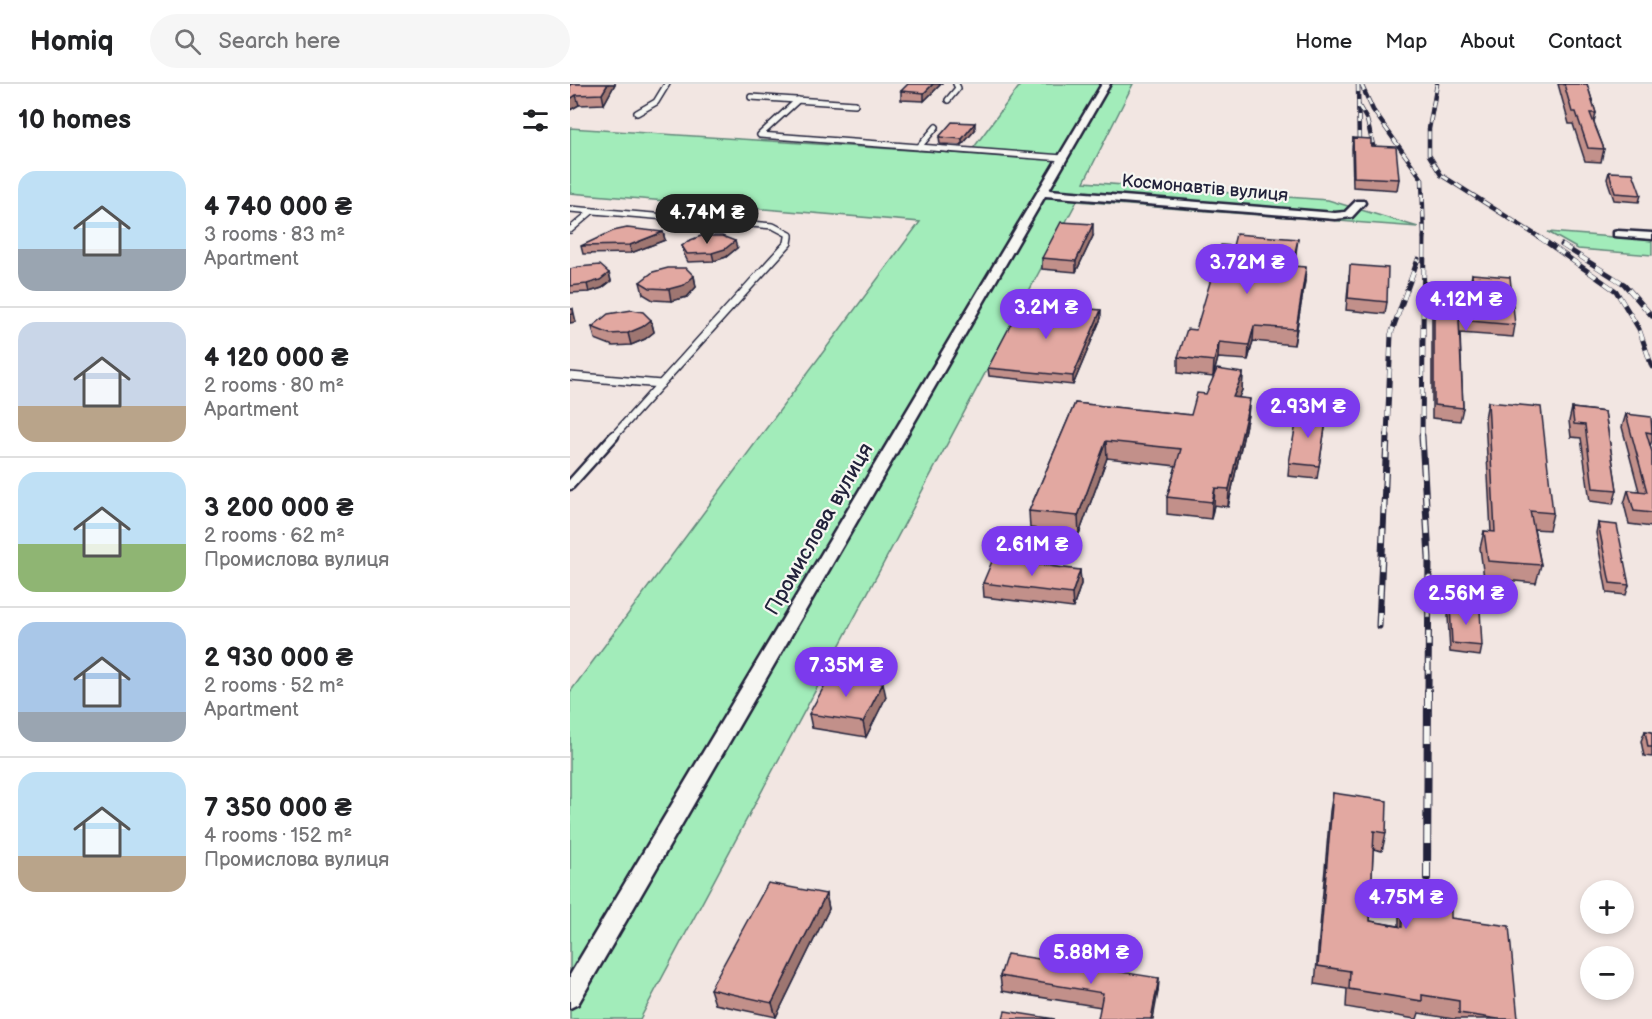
<!DOCTYPE html>
<meta charset="utf-8">
<style>
:root{--surface:#fff;--page:#f6f6f6;--text:#202124;--muted:#757577;--line:#e0e0e0;--accent:#7c3aed}
body{margin:0;font-family:"Balsamiq Sans",sans-serif;background:var(--page);color:var(--text);height:100vh;display:flex;flex-direction:column;font-size:22px;white-space:nowrap}
*{box-sizing:border-box;margin:0}
p{font-size:20px;color:var(--muted)}
.icon{flex:none;width:33px;height:33px;fill:none;stroke:currentColor;stroke-width:2;stroke-linecap:round;stroke-linejoin:round}
.map{position:relative;flex:1;overflow:hidden}
.drawer{display:flex;flex-direction:column;background:var(--surface);width:570px}
.drawer>*{flex:none}
.fabs{position:absolute;left:1010px;top:796px;display:grid;gap:12px}
.fabs a{display:grid;place-items:center;width:54px;height:54px;border-radius:50%;background:var(--surface);box-shadow:0 3px 9px #0003;font-size:30px}
.price{position:absolute;translate:-50% -51px;padding:0 14px;border-radius:21px;background:var(--accent);color:#fff;font-size:20px;line-height:39px;filter:drop-shadow(0 2px 3px #0008)}
.price::after{content:'';position:absolute;left:50%;top:36px;width:18px;height:14px;margin-left:-9px;background:inherit;clip-path:polygon(0 0,100% 0,50% 100%)}
.price.on{background:#222;color:#fff}
ul{padding:0;list-style:none}
li{display:flex;align-items:center;gap:18px;height:150px;padding:0 18px}
li+li{border-top:2px solid var(--line)}
li span{display:grid;place-items:center;flex:none;width:168px;height:120px;border-radius:18px;color:#555}
li>.icon{margin-inline-start:auto}
span .icon{width:72px;height:72px;fill:#fffc;stroke-width:1}
li b{font-size:26px}
h2{display:flex;justify-content:space-between;align-items:center;height:72px;padding:0 18px;font-size:26px}
header{display:flex;align-items:center;gap:36px;box-sizing:border-box;height:84px;padding:0 30px;background:var(--surface);border-bottom:2px solid var(--line)}
header strong{font-size:28px}
nav{display:flex;gap:33px;margin-inline-start:auto;font-size:21px}
.search{width:420px;height:54px;background:var(--page);display:flex;align-items:center;gap:15px;box-sizing:border-box;padding:0 21px;border-radius:33px;color:var(--muted);font-size:22px}
main{display:flex;flex:1;min-height:0}
.map>svg:first-child{display:block}
</style>
<header>
<strong>Homiq</strong>
<div class="search"><svg class="icon" aria-label="search" viewBox="0 0 24 24"><circle cx="10" cy="10" r="6"/><path d="M15 15l6 6"/></svg>Search here</div>
<nav><a>Home</a><a>Map</a><a>About</a><a>Contact</a></nav>
</header>
<main>
<section class="drawer">
<h2>10 homes<svg class="icon" aria-label="filters" viewBox="0 0 24 24"><path d="M4 7h16M4 17h16"/><circle cx="9" cy="7" r="2"/><circle cx="15" cy="17" r="2"/></svg></h2>
<ul>
<li><span style="background:linear-gradient(#bfe0f5 65%,#9aa5b1 0)"><svg class="icon" aria-label="home" viewBox="0 0 24 24"><path d="M3 11l9-7 9 7M6 9v11h12V9"/></svg></span><div><b>4 740 000 ₴</b><p>3 rooms · 83 m²</p><p>Apartment</p></div></li>
<li><span style="background:linear-gradient(#c9d6e8 70%,#b9a48a 0)"><svg class="icon" aria-label="home" viewBox="0 0 24 24"><path d="M3 11l9-7 9 7M6 9v11h12V9"/></svg></span><div><b>4 120 000 ₴</b><p>2 rooms · 80 m²</p><p>Apartment</p></div></li>
<li><span style="background:linear-gradient(#bfe0f5 60%,#8fb573 0)"><svg class="icon" aria-label="home" viewBox="0 0 24 24"><path d="M3 11l9-7 9 7M6 9v11h12V9"/></svg></span><div><b>3 200 000 ₴</b><p>2 rooms · 62 m²</p><p>Промислова вулиця</p></div></li>
<li><span style="background:linear-gradient(#a9c7e8 75%,#9aa5b1 0)"><svg class="icon" aria-label="home" viewBox="0 0 24 24"><path d="M3 11l9-7 9 7M6 9v11h12V9"/></svg></span><div><b>2 930 000 ₴</b><p>2 rooms · 52 m²</p><p>Apartment</p></div></li>
<li><span style="background:linear-gradient(#bfe0f5 70%,#b9a48a 0)"><svg class="icon" aria-label="home" viewBox="0 0 24 24"><path d="M3 11l9-7 9 7M6 9v11h12V9"/></svg></span><div><b>7 350 000 ₴</b><p>4 rooms · 152 m²</p><p>Промислова вулиця</p></div></li>
</ul>
</section>
<div class="map">
<svg width="1082" height="935" viewBox="0 0 1082 935">
<rect width="100%" height="100%" fill="#f2e6e2"/>
<filter id="ink" filterUnits="userSpaceOnUse"><feTurbulence type="fractalNoise" baseFrequency=".0167" numOctaves="2"/><feDisplacementMap in="SourceGraphic" scale="12" xChannelSelector="R" yChannelSelector="G"/><feConvolveMatrix kernelMatrix="1 2 1 2 8 2 1 2 1" color-interpolation-filters="sRGB"/></filter>
<g filter="url(#ink)">
<!-- green -->
<g fill="#a2ecba" stroke="#62877a" stroke-width="1.5">
<polygon points="451,0 563,0 514,98 758,116 848,143 507,117 70,935 0,935 0,608 350,138 0,109 0,44 399,70"/>
<polygon points="978,148 1082,156 1082,171 1008,165"/>
</g>
<g fill="none" stroke-linecap="round" stroke-linejoin="round">
<defs>
<g id="service-far2">
<polyline points="181,13 285,20"/>
<polyline points="228,16 190,51 493,74"/>
<polyline points="378,16 388,4 386,0"/>
<polyline points="67,29 86,18 97,0"/>
<polyline points="349,63 366,43"/>
<polyline points="0,125 203,142 220,151 219,155"/>
<polyline points="0,146 22,127"/>
</g>
<g id="service-far1">
<polyline points="0,292 91,300"/>
<polyline points="43,353 218,159 219,153"/>
</g>
<polyline id="service" points="0,401 44,352"/>
<g id="minor">
<polygon points="532,0 540,0 479,106 765,129 775,128 786,117 794,117 795,119 782,133 765,135 475,112 8,920 0,924 0,891"/>
<polygon points="1048,147 1082,149 1082,155 1044,152 1044,148"/>
</g>
</defs>
<!-- service-far2 casing -->
<use href="#service-far2" stroke="#22223b" stroke-width="8"/>
<!-- service-far1 casing -->
<use href="#service-far1" stroke="#22223b" stroke-width="10"/>
<!-- service casing -->
<use href="#service" stroke="#22223b" stroke-width="13"/>
<!-- minor casing -->
<use href="#minor" stroke="#22223b" stroke-width="5"/>
<!-- service-far2 -->
<use href="#service-far2" stroke="#f6f6f2" stroke-width="5"/>
<!-- service-far1 -->
<use href="#service-far1" stroke="#f6f6f2" stroke-width="7"/>
<!-- service -->
<use href="#service" stroke="#f6f6f2" stroke-width="8"/>
<!-- minor -->
<use href="#minor" fill="#f6f6f2" fill-rule="evenodd"/>
<defs>
<g id="rail-far3">
<polyline points="788,0 789,63"/>
<polyline points="791,0 803,26 852,95 854,155"/>
<polyline points="867,0 859,45 859,71 871,91 972,155"/>
<polyline points="789,22 797,36 805,70"/>
</g>
<g id="rail-far2">
<polyline points="969,153 1046,207 1069,245 1082,283"/>
<polyline points="992,161 1054,200 1082,232"/>
<polyline points="817,353 821,250 848,175"/>
<polyline points="852,353 854,153"/>
</g>
<g id="rail-far1">
<polyline points="852,352 859,474 858,608"/>
<polyline points="809,542 817,352"/>
</g>
<polyline id="rail" points="857,794 858,607"/>
</defs>
<!-- rail-far3 casing -->
<use href="#rail-far3" stroke="#22223b" stroke-width="4.5"/>
<!-- rail-far2 casing -->
<use href="#rail-far2" stroke="#22223b" stroke-width="5"/>
<!-- rail-far1 casing -->
<use href="#rail-far1" stroke="#22223b" stroke-width="7"/>
<!-- rail casing -->
<use href="#rail" stroke="#22223b" stroke-width="8"/>
<!-- rail-far3 -->
<use href="#rail-far3" stroke="#f6f6f2" stroke-width="3" stroke-dasharray="8" stroke-linecap="butt"/>
<!-- rail-far2 -->
<use href="#rail-far2" stroke="#f6f6f2" stroke-width="4" stroke-dasharray="10" stroke-linecap="butt"/>
<!-- rail-far1 -->
<use href="#rail-far1" stroke="#f6f6f2" stroke-width="4.5" stroke-dasharray="14" stroke-linecap="butt"/>
<!-- rail -->
<use href="#rail" stroke="#f6f6f2" stroke-width="6" stroke-dasharray="17" stroke-linecap="butt"/>
</g>
<!-- wall -->
<g fill="#c2908a" stroke="#22223b" stroke-width="1.5">
<polygon points="0,0 45,0 34,20 9,21 0,26"/>
<polygon points="371,0 354,17 331,16 331,7"/>
<polygon points="988,0 1017,0 1026,29 1024,38 1034,65 1031,78 1015,77 1003,40 999,40"/>
<polygon points="405,46 392,61 370,60 369,53"/>
<polygon points="783,54 801,62 829,95 827,106 783,103 782,64"/>
<polygon points="1039,88 1071,111 1069,118 1044,116 1037,95"/>
<polygon points="93,148 95,156 61,169 13,170 11,162"/>
<polygon points="523,152 506,188 472,185 472,174"/>
<polygon points="112,162 167,164 156,173 144,177 118,178 114,170"/>
<polygon points="726,169 724,182 735,197 724,261 683,257 678,276 648,274 643,293 608,289 608,273 626,246"/>
<polygon points="0,185 39,189 41,197 32,204 19,208 0,209"/>
<polygon points="902,190 945,241 943,253 890,249 893,324 890,337 862,334 862,229 864,217 901,222 900,202"/>
<polygon points="124,192 126,203 117,213 101,217 83,216 73,210 70,198"/>
<polygon points="779,192 817,218 815,230 776,226"/>
<polygon points="531,234 503,301 419,292 418,284"/>
<polygon points="81,236 84,248 75,255 61,261 43,262 25,255 22,243"/>
<polygon points="673,289 672,306 668,314 678,331 658,423 644,421 641,435 597,430 597,413 606,382 537,374 509,450 460,444 459,427 505,319 621,331 636,310"/>
<polygon points="918,318 983,429 979,446 964,445 971,481 966,499 914,494 910,464 914,447 921,448 915,334"/>
<polygon points="1002,324 1035,328 1047,406 1043,420 1020,417 1011,354 1001,353 999,337"/>
<polygon points="1056,330 1082,337 1082,357 1080,362 1082,368 1082,443 1059,440 1054,420 1058,406 1069,407 1052,343"/>
<polygon points="757,331 747,395 718,392 719,379"/>
<polygon points="1028,439 1059,501 1056,511 1037,509 1026,449"/>
<polygon points="510,486 511,500 503,524 414,513 413,499"/>
<polygon points="880,522 912,562 910,572 880,568 878,532"/>
<polygon points="316,613 296,653 242,644 239,630"/>
<polygon points="1075,647 1082,648 1082,673 1074,672 1071,657"/>
<polygon points="763,709 816,749 812,767 803,765 800,837 829,842 829,822 833,803 859,817 881,834 948,935 883,935 849,929 847,935 845,935 776,923 777,905 745,900 760,727"/>
<polygon points="256,810 259,825 206,933 145,920 140,905"/>
<polygon points="430,892 589,894 588,908 531,923 432,907"/>
</g>
<!-- shaded-wall -->
<g fill="#9e7671" stroke="#22223b" stroke-width="1.5">
<polygon points="38,0 45,0 34,20 32,10"/>
<polygon points="363,0 371,0 354,17 354,9"/>
<polygon points="6,11 9,21 0,26 0,15"/>
<polygon points="405,39 405,46 392,61 392,55"/>
<polygon points="523,140 523,152 506,188 506,177"/>
<polygon points="93,148 95,156 61,169 60,161"/>
<polygon points="728,155 726,169 721,196 722,182"/>
<polygon points="165,157 167,164 156,173 144,177 142,169"/>
<polygon points="736,183 735,197 724,261 726,245"/>
<polygon points="39,189 41,197 32,204 19,208 17,200"/>
<polygon points="124,192 126,203 117,213 101,217 99,205"/>
<polygon points="3,225 6,238 0,239 0,231"/>
<polygon points="531,226 531,234 503,301 503,292"/>
<polygon points="81,236 84,248 75,255 61,261 58,249"/>
<polygon points="684,242 683,257 678,276 679,261"/>
<polygon points="649,258 648,274 643,293 644,277"/>
<polygon points="673,289 672,306 662,330 663,313"/>
<polygon points="680,315 678,331 658,423 659,405"/>
<polygon points="536,357 537,374 509,450 508,432"/>
<polygon points="645,404 644,421 641,435 642,418"/>
<polygon points="510,486 511,500 503,524 502,510"/>
<polygon points="313,599 316,613 296,653 293,638"/>
<polygon points="256,810 259,825 206,933 202,919"/>
<polygon points="589,894 588,908 583,935 581,935"/>
</g>
<!-- building -->
<g fill="#e2a8a1" stroke="#22223b" stroke-width="1.5">
<polygon points="0,0 38,0 32,10 6,11 0,15"/>
<polygon points="338,0 363,0 354,9 331,7"/>
<polygon points="994,0 1017,0 1026,29 1020,29 1034,65 1018,64 1006,28 1002,28"/>
<polygon points="382,38 405,39 392,55 369,53"/>
<polygon points="783,54 801,55 801,62 826,63 829,95 784,93"/>
<polygon points="1039,88 1063,89 1071,111 1045,109"/>
<polygon points="491,138 523,140 506,177 472,174"/>
<polygon points="57,144 93,148 60,161 11,162 43,147"/>
<polygon points="666,150 728,155 722,182 736,183 726,245 684,242 679,261 649,258 644,277 608,273 617,245 626,246 651,161 663,162"/>
<polygon points="131,152 152,152 165,157 155,165 142,169 117,170 112,162 118,157"/>
<polygon points="30,181 39,189 30,196 17,200 0,202 0,185 8,183"/>
<polygon points="780,181 818,184 817,218 778,214"/>
<polygon points="98,184 116,184 124,192 114,201 99,205 80,204 70,198 83,188"/>
<polygon points="902,190 940,193 945,241 889,236 893,324 864,321 864,217 904,223"/>
<polygon points="452,219 531,226 503,292 418,284"/>
<polygon points="0,225 3,225 3,230 0,231"/>
<polygon points="62,226 73,228 81,236 72,243 58,249 40,250 22,243 38,230"/>
<polygon points="647,285 673,289 663,313 680,315 659,405 645,404 642,418 597,413 611,365 536,357 508,432 459,427 505,319 621,331 627,309 636,310"/>
<polygon points="918,318 971,323 983,429 960,427 971,481 918,477 914,447 925,448"/>
<polygon points="1002,324 1035,328 1047,406 1023,404 1015,341 1004,340"/>
<polygon points="728,328 757,331 749,382 719,379"/>
<polygon points="1056,330 1081,333 1082,349 1076,348 1082,368 1082,429 1064,427 1058,406 1077,408"/>
<polygon points="1028,439 1047,441 1059,501 1040,499"/>
<polygon points="423,475 510,486 502,510 413,499"/>
<polygon points="880,522 910,526 912,562 882,559"/>
<polygon points="261,590 313,599 293,638 239,630"/>
<polygon points="1075,647 1082,648 1082,663 1078,663"/>
<polygon points="763,709 817,717 816,749 804,747 800,837 832,843 833,803 859,807 859,817 881,821 881,834 939,842 948,935 928,935 889,929 889,917 852,911 852,917 779,905 780,887 748,882"/>
<polygon points="198,799 256,810 202,919 140,905"/>
<polygon points="437,870 589,894 581,935 528,935 533,909 430,892"/>
<polygon points="435,927 485,935 433,935"/>
</g>
</g>
<g text-anchor="middle" dominant-baseline="central" stroke-width="4.5" stroke-linejoin="round" paint-order="stroke">
<!-- far-street labels -->
<g font-size="18" fill="#22223b" stroke="#f6f6f2">
<text transform="translate(635 104) rotate(5)">Космонавтів вулиця</text>
</g>
<!-- street labels -->
<g font-size="21" fill="#22223b" stroke="#f6f6f2">
<text transform="translate(249 445) rotate(-60)">Промислова вулиця</text>
</g>
</g>
</svg>
<div class="fabs">
<a>+</a>
<a>−</a>
</div>
<b class="price on" style="left:137px;top:161px">4.74M ₴</b>
<b class="price" style="left:677px;top:211px">3.72M ₴</b>
<b class="price" style="left:896px;top:248px">4.12M ₴</b>
<b class="price" style="left:476px;top:256px">3.2M ₴</b>
<b class="price" style="left:738px;top:355px">2.93M ₴</b>
<b class="price" style="left:462px;top:493px">2.61M ₴</b>
<b class="price" style="left:896px;top:542px">2.56M ₴</b>
<b class="price" style="left:276px;top:614px">7.35M ₴</b>
<b class="price" style="left:836px;top:846px">4.75M ₴</b>
<b class="price" style="left:521px;top:901px">5.88M ₴</b>
</div>
</main>
